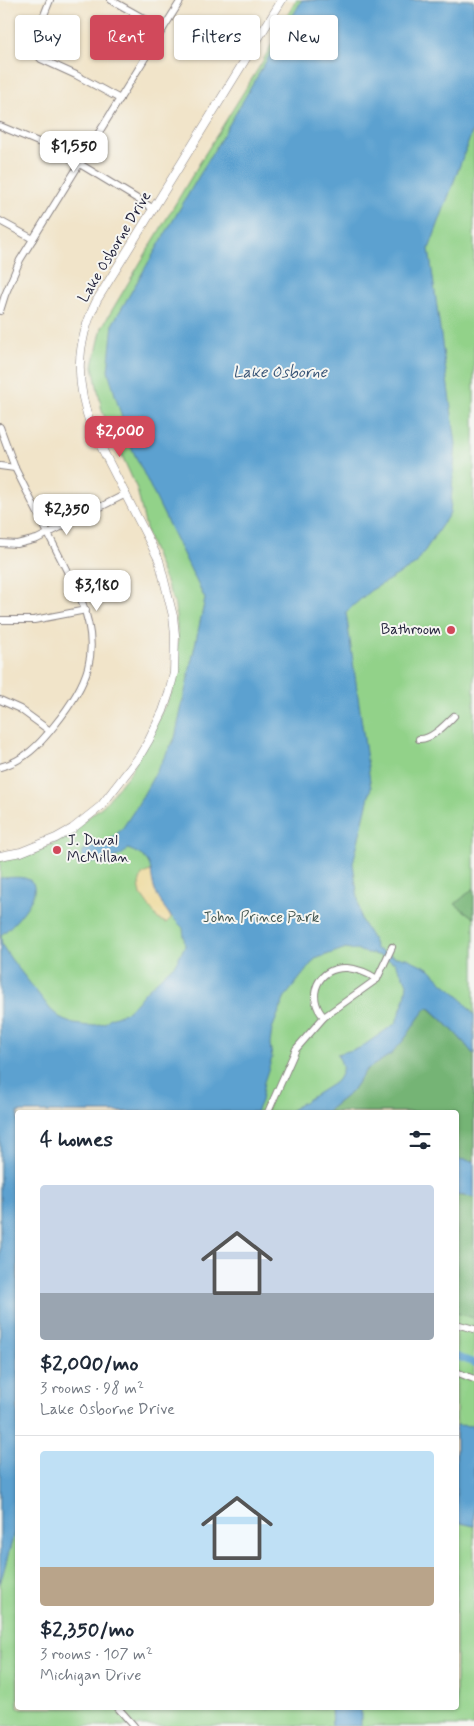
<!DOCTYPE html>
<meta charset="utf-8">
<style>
:root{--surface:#fff;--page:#f6f6f7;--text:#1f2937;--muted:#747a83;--line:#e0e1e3;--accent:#d1495b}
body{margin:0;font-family:Mynerve,sans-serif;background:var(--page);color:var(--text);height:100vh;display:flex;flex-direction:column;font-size:19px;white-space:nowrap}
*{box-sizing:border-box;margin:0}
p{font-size:16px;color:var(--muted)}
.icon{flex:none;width:28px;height:28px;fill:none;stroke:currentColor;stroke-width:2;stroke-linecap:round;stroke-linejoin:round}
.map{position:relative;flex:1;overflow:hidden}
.drawer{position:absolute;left:15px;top:1110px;width:444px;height:600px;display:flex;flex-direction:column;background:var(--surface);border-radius:5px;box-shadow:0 1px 4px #0004}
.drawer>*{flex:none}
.banner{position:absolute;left:15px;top:15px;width:445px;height:45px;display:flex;gap:10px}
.price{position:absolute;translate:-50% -42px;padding:0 11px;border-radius:10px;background:#fff;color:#222;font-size:16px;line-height:32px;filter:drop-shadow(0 1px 2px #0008)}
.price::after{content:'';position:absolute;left:50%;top:30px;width:15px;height:11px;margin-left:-8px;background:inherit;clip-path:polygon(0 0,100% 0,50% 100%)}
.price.selected{background:var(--accent);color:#fff}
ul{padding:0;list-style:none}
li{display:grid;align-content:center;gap:10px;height:265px;padding:0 25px}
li+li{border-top:1px solid var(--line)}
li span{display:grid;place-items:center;height:155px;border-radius:5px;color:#555}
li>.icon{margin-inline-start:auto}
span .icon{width:90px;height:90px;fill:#fffc;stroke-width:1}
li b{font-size:21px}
h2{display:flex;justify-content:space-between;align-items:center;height:60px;padding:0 25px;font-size:21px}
.chip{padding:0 18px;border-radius:5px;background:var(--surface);box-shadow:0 1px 4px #0004;font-size:18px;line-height:45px}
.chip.selected{background:var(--accent);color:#fff}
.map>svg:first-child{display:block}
</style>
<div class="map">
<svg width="474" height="1726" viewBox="0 0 474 1726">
<rect width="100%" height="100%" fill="#f6f6f2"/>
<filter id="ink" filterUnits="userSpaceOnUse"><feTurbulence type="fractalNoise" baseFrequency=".02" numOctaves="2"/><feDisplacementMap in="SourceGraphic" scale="10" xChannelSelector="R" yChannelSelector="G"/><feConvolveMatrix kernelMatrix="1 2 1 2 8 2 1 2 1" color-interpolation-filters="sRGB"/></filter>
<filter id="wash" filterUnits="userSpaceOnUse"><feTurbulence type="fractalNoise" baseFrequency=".0096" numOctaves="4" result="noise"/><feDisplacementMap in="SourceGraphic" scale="20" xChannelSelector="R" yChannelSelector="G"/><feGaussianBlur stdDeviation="1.12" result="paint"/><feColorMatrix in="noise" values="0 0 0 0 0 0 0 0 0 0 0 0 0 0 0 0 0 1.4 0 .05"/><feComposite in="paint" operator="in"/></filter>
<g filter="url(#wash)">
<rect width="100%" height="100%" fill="#f1e4c9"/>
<!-- green -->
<path fill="#92d289" stroke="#5a7a62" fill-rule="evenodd" d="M296,0H474V888L455,904L474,918V1726H0V859L34,853L58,841L104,805L130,773L173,690L178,639L175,605L148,537L137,489L102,411L93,366L102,327L205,154L261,64ZM18,1112H456V1708H18Z"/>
<!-- forest -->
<g fill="#75b475" stroke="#4c6b58">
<polygon points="474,888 474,918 455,904"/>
<path d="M426,1008H429C446,1023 461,1038 474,1055V1161L456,1159V1112H326L351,1092L366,1070L393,1053C395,1047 400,1045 403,1041C412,1030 417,1018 426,1008Z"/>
<polygon points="456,1195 474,1197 474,1318 456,1313"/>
</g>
<!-- sand -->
<polygon fill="#eeda9e" stroke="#887e6c" points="152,870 154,888 171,918 166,923 158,919 141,895 139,884 142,875"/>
<!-- water -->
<g fill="#5ba1d0" stroke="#3e6286">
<path d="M302,0H474V127L429,249L456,444L450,513L416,564L370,591L346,612L371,788L353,863L361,920L373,940L376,949L395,957L407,958L430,969L443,983L458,995L474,1015V1055C461,1038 446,1023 430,1008H427C417,1018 412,1030 403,1041C400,1045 395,1047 393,1053L366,1070L351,1092L326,1112H288L337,1081C345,1069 343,1066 337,1054L360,1048L396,1023L405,998L407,983L395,963L381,956L346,948L315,959L285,997L272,1029L270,1044L272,1058L264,1082L261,1101L256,1112H18V1520L0,1584V878C9,878 24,875 31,881C45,893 11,928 1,935L2,945L11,959L51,1010L63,1020L74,1024L89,1026L105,1023L110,1018L125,1013L136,1003L145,992L175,964L185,946L183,928C171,916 165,911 157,895C146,872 160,861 128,849C120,859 103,861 91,863L83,858L82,853L84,850L110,840L122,829L137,806L175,738L205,599L130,445L108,371L113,323Z"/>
<polygon points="456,1159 474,1161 474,1197 456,1195"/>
<polygon points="456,1425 474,1426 474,1526 456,1522"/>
<polygon points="331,1708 361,1708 361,1726 332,1726"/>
</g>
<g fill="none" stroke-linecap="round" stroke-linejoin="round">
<!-- canal -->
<polyline stroke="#5ba1d0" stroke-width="7" points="456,1356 474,1363"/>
</g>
</g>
<g filter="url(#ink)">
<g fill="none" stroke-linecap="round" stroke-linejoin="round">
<defs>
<g id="minor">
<path d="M50,0C44,16 28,47 41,59L76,75L120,99"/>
<polyline points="111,0 163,29"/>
<polyline points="0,126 55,149 154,209"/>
<polyline points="0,221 33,239"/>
<polyline points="0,311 5,295 20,260 181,0"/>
<path d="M0,427L15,468L81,599C102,653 88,684 54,726C39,745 24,761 0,767"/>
<polyline points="0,466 15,468"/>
<polyline points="0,543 17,544 37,539 126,494"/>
<polyline points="0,620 34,620 86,610"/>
<polyline points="0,700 20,709 50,731"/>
<path d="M419,739C431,740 445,725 454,716"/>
<path d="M324,1017C305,997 318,966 347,968C358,969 368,973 377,979"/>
<polyline points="268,1112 296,1049 324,1017 377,979 392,947"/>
<polyline points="456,1324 474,1329"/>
<polyline points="456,1372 474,1379"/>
<polyline points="118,1708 134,1726"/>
</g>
<path id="tertiary" d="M0,856L21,852L56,838L72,829L101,806L139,757L149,740L163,711L169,693L174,673L175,635L173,616L159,560L92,429C75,383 75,344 97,300L282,0"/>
</defs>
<!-- minor casing -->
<use href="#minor" stroke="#8a8382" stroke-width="8"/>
<!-- tertiary casing -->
<use href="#tertiary" stroke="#8a8382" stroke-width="9"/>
<!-- minor -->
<use href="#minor" stroke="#fff" stroke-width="6"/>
<!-- tertiary -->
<use href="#tertiary" stroke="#fff" stroke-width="8"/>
</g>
</g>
<!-- markers -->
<g fill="#d1495b" stroke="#f6f6f2" stroke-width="2">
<circle cx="451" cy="630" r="5"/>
<circle cx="57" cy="850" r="5"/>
</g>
<g text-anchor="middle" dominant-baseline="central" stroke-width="4" stroke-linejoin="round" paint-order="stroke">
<!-- street labels -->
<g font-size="15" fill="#22223b" stroke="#f6f6f2">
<text transform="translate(115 247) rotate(-59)">Lake Osborne Drive</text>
</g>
<!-- poi labels -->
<g font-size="15" fill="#22223b" stroke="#f6f6f2" text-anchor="end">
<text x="441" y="630">Bathroom</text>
<text x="67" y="841" text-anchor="start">J. Duval<tspan x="67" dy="17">McMillan</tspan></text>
</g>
<!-- park labels -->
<g font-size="15" fill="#445752" stroke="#f6f6f2">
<text x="261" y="918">John Prince Park</text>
</g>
<!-- water labels -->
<g font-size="16" font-style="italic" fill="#395577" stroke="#f6f6f2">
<text x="280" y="372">Lake Osborne</text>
</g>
</g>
</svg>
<b class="price" style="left:74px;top:173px">$1,550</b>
<b class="price selected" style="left:120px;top:458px">$2,000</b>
<b class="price" style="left:67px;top:536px">$2,350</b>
<b class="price" style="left:97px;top:612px">$3,180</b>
<div class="banner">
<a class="chip">Buy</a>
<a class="chip selected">Rent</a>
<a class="chip">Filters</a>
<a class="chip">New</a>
</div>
<section class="drawer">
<h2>4 homes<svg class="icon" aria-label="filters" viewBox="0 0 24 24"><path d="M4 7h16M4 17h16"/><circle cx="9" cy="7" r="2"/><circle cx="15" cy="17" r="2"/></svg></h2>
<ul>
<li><span style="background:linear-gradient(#c9d6e8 70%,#9aa5b1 0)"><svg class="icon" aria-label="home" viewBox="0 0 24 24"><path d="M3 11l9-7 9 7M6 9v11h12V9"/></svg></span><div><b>$2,000/mo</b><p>3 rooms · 98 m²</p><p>Lake Osborne Drive</p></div></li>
<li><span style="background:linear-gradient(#bfe0f5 75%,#b9a48a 0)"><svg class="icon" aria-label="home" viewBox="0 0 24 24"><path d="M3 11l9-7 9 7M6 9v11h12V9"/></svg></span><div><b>$2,350/mo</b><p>3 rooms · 107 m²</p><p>Michigan Drive</p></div></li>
</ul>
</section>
</div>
